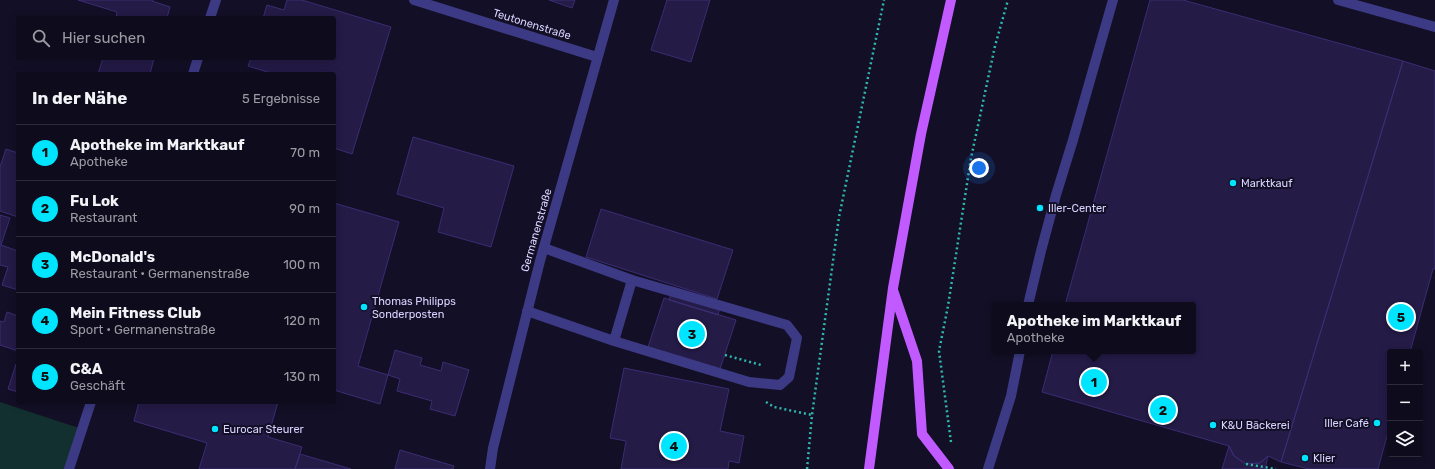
<!DOCTYPE html>
<html lang="de">
<meta charset="utf-8">
<style>
:root{--surface:#0e0b1c;--page:#171425;--text:#f1f3f6;--muted:#9b9ba3;--line:#2e2b3b;--accent:#00e5ff}
body{margin:0;font-family:Rubik,sans-serif;background:var(--page);color:var(--text)}
.controls{position:absolute;right:12px;bottom:12px;display:grid;overflow:hidden;border-radius:4px;box-shadow:0 2px 10px #0003}
.controls button{width:36px;height:36px;display:grid;place-items:center;padding:0;border:0;border-bottom:1px solid var(--line);background:var(--surface);color:var(--text);font:20px sans-serif}
.you{position:absolute;left:979px;top:168px;width:14px;height:14px;margin:-10px;border:3px solid #fff;border-radius:50%;background:#1a73e8;box-shadow:0 0 0 6px #1a73e833}
.badge{display:grid;place-items:center;width:26px;height:26px;border-radius:50%;background:var(--accent);color:#111;font-size:13px;font-weight:700}
.pin{position:absolute;translate:-50% -50%;border:2px solid #fff;box-shadow:0 1px 4px #0006}
.popup{position:absolute;left:992px;top:302px;width:204px;height:52px;box-sizing:border-box;display:grid;place-content:center;border-radius:4px;background:var(--surface);filter:drop-shadow(0 1px 3px #0005);font-size:13px;white-space:nowrap;color:var(--muted)}
.popup b{font-size:15px;color:var(--text)}
.popup::after{content:'';position:absolute;left:50%;top:100%;margin-left:-8px;border:8px solid transparent;border-top-color:var(--surface)}
.list{margin:0;padding:0;list-style:none}
h2{display:flex;justify-content:space-between;align-items:center;height:52px;margin:0;padding:0 16px;font-size:17px}
h2 small{font-size:13px;font-weight:400;color:var(--muted)}
.list li{display:grid;grid-template-columns:26px 1fr auto;gap:12px;align-items:center;box-sizing:border-box;height:56px;padding:0 16px;border-top:1px solid var(--line)}
.list b{display:block;font-size:15px;white-space:nowrap}
.list p{margin:0;font-size:13px;white-space:nowrap;color:var(--muted)}
.list em{font-size:13px;font-style:normal;color:var(--muted)}
.icon{flex:none;width:22px;height:22px;fill:none;stroke:currentColor;stroke-width:2;stroke-linecap:round;stroke-linejoin:round}
.map{position:relative;flex:none;width:1435px;height:469px;overflow:hidden}
.search{position:absolute;background:var(--surface);box-shadow:0 2px 10px #0003;left:16px;top:16px;width:320px;height:44px;display:flex;align-items:center;gap:10px;box-sizing:border-box;padding:0 14px;border-radius:4px;color:var(--muted);font-size:15px}
.panel{position:absolute;background:var(--surface);box-shadow:0 2px 10px #0003;left:16px;top:72px;width:320px;height:332px;border-radius:4px}
.map>svg:first-child{display:block}
</style>
<div class="map">
<svg width="1435" height="469" viewBox="0 0 1435 469">
<rect width="100%" height="100%" fill="#130f26"/>
<path fill="#12302f" d="M0 402 82 429 69 469H0Z"/>
<path fill="#241b47" stroke="#3b2d73" d="M78 0H153L152 1 170 7 167 18H116L117 12Z
M287 0H302L391 27 352 154 334 148V74H274L248 66 251 58H334V18H263L267 5 284 10Z
M549 0H575L572 8Z
M667 0H710L691 62 651 50Z
M1150 0H1183L1403 61 1281 462 1268 456 1260 463 1246 464 1234 456 1229 446 1042 392 1053 351H1193V305H1065Z
M103 58H154L150 74H98Z
M1403 61 1435 71V269H1433L1410 352H1390V425L1378 469H1309L1281 462Z
M413 137 514 166 491 247 438 232 444 208 397 194Z
M6 149 18 153V217L0 211V167Z
M334 203 399 222 358 366 388 375 380 404 334 390Z
M601 209 733 250 717 299 586 257Z
M0 215 10 218 1 245 18 251V290L2 285 8 267 0 265Z
M673 287 721 302 718 315 669 300Z
M664 298 736 320 720 369 648 347Z
M7 312 18 316V351L0 345V321L4 322Z
M395 350 422 358 420 365 441 371 443 362 469 370 455 416 430 409 432 401 397 391 400 379 388 375Z
M16 364 18 365V392L8 389Z
M624 368 729 389 720 431 744 436 739 463 729 461 728 469H621L626 441 610 438Z
M139 402H278L268 437 302 447 295 469H199L207 443 134 421Z
M1229 446 1234 456 1246 464 1260 463 1268 456 1265 469H1222Z
M400 450 454 466 453 469H395Z
M300 454 351 469H295Z"/>
<g fill="none" stroke-linecap="round" stroke-linejoin="round">
<path stroke="#2fb8b0" stroke-width="2.5" stroke-dasharray="2 3" stroke-linecap="butt" d="M725 355 761 365
M766 402 774 407 812 415
M951 442 939 351 948 306 971 158 995 46 1008 0
M1246 464 1276 469
M807 469 812 415 839 217 884 0"/>
<path stroke="#3d3a85" stroke-width="10" d="M414 0 597 57
M1338 0 1435 27
M210 18 216 0
M193 74 198 58
M1028 305 1041 251 1056 195 1073 140 1113 0
M527 311 614 341 632 280 544 248
M614 341 749 382 780 385 789 377 797 338 787 325 632 280
M69 469 91 402
M490 469 493 448 540 261 614 0
M988 469 1011 396 1020 351"/>
<path stroke="#c25bff" stroke-width="10" d="M893 290 917 361 922 434 949 469
M869 469 893 288 921 134 951 0"/>
</g>
<g fill="#00e5ff" stroke="#130f26" stroke-width="1.5">
<circle cx="1233" cy="183" r="4"/>
<circle cx="1040" cy="208" r="4"/>
<circle cx="364" cy="307" r="4"/>
<circle cx="1377" cy="423" r="4"/>
<circle cx="1213" cy="425" r="4"/>
<circle cx="215" cy="429" r="4"/>
<circle cx="1305" cy="458" r="4"/>
</g>
<g text-anchor="middle" stroke-width="4" stroke-linejoin="round" paint-order="stroke">
<g font-size="11" fill="#d9d4ff" stroke="#130f26">
<text transform="translate(532 24) rotate(17)" y="4">Teutonenstraße</text>
<text transform="translate(536 230) rotate(-74)" y="4">Germanenstraße</text>
</g>
<g font-size="11" fill="#d9d4ff" stroke="#130f26" text-anchor="start">
<text x="1241" y="187">Marktkauf</text>
<text x="1048" y="212">Iller-Center</text>
<text x="372" y="305">Thomas Philipps<tspan x="372" dy="13">Sonderposten</tspan></text>
<text x="1369" y="427" text-anchor="end">Iller Café</text>
<text x="1221" y="429">K&amp;U Bäckerei</text>
<text x="223" y="433">Eurocar Steurer</text>
<text x="1313" y="462">Klier</text>
</g>
</g>
</svg>
<div class="controls">
<button>+</button>
<button>−</button>
<button><svg class="icon" aria-label="layers" viewBox="0 0 24 24"><path d="M12 4l9 5-9 5-9-5zM3 14l9 5 9-5"/></svg></button>
</div>
<div class="you"></div>
<div class="pin badge" style="left:1094px;top:382px">1</div>
<div class="popup"><b>Apotheke im Marktkauf</b>Apotheke</div>
<div class="pin badge" style="left:1163px;top:410px">2</div>
<div class="pin badge" style="left:692px;top:334px">3</div>
<div class="pin badge" style="left:674px;top:446px">4</div>
<div class="pin badge" style="left:1401px;top:317px">5</div>
<div class="search"><svg class="icon" aria-label="search" viewBox="0 0 24 24"><circle cx="10" cy="10" r="6"/><path d="M15 15l6 6"/></svg>Hier suchen</div>
<section class="panel">
<h2>In der Nähe<small>5 Ergebnisse</small></h2>
<ul class="list">
<li><span class="badge">1</span><div><b>Apotheke im Marktkauf</b><p>Apotheke</p></div><em>70 m</em></li>
<li><span class="badge">2</span><div><b>Fu Lok</b><p>Restaurant</p></div><em>90 m</em></li>
<li><span class="badge">3</span><div><b>McDonald's</b><p>Restaurant · Germanenstraße</p></div><em>100 m</em></li>
<li><span class="badge">4</span><div><b>Mein Fitness Club</b><p>Sport · Germanenstraße</p></div><em>120 m</em></li>
<li><span class="badge">5</span><div><b>C&amp;A</b><p>Geschäft</p></div><em>130 m</em></li>
</ul>
</section>
</div>
